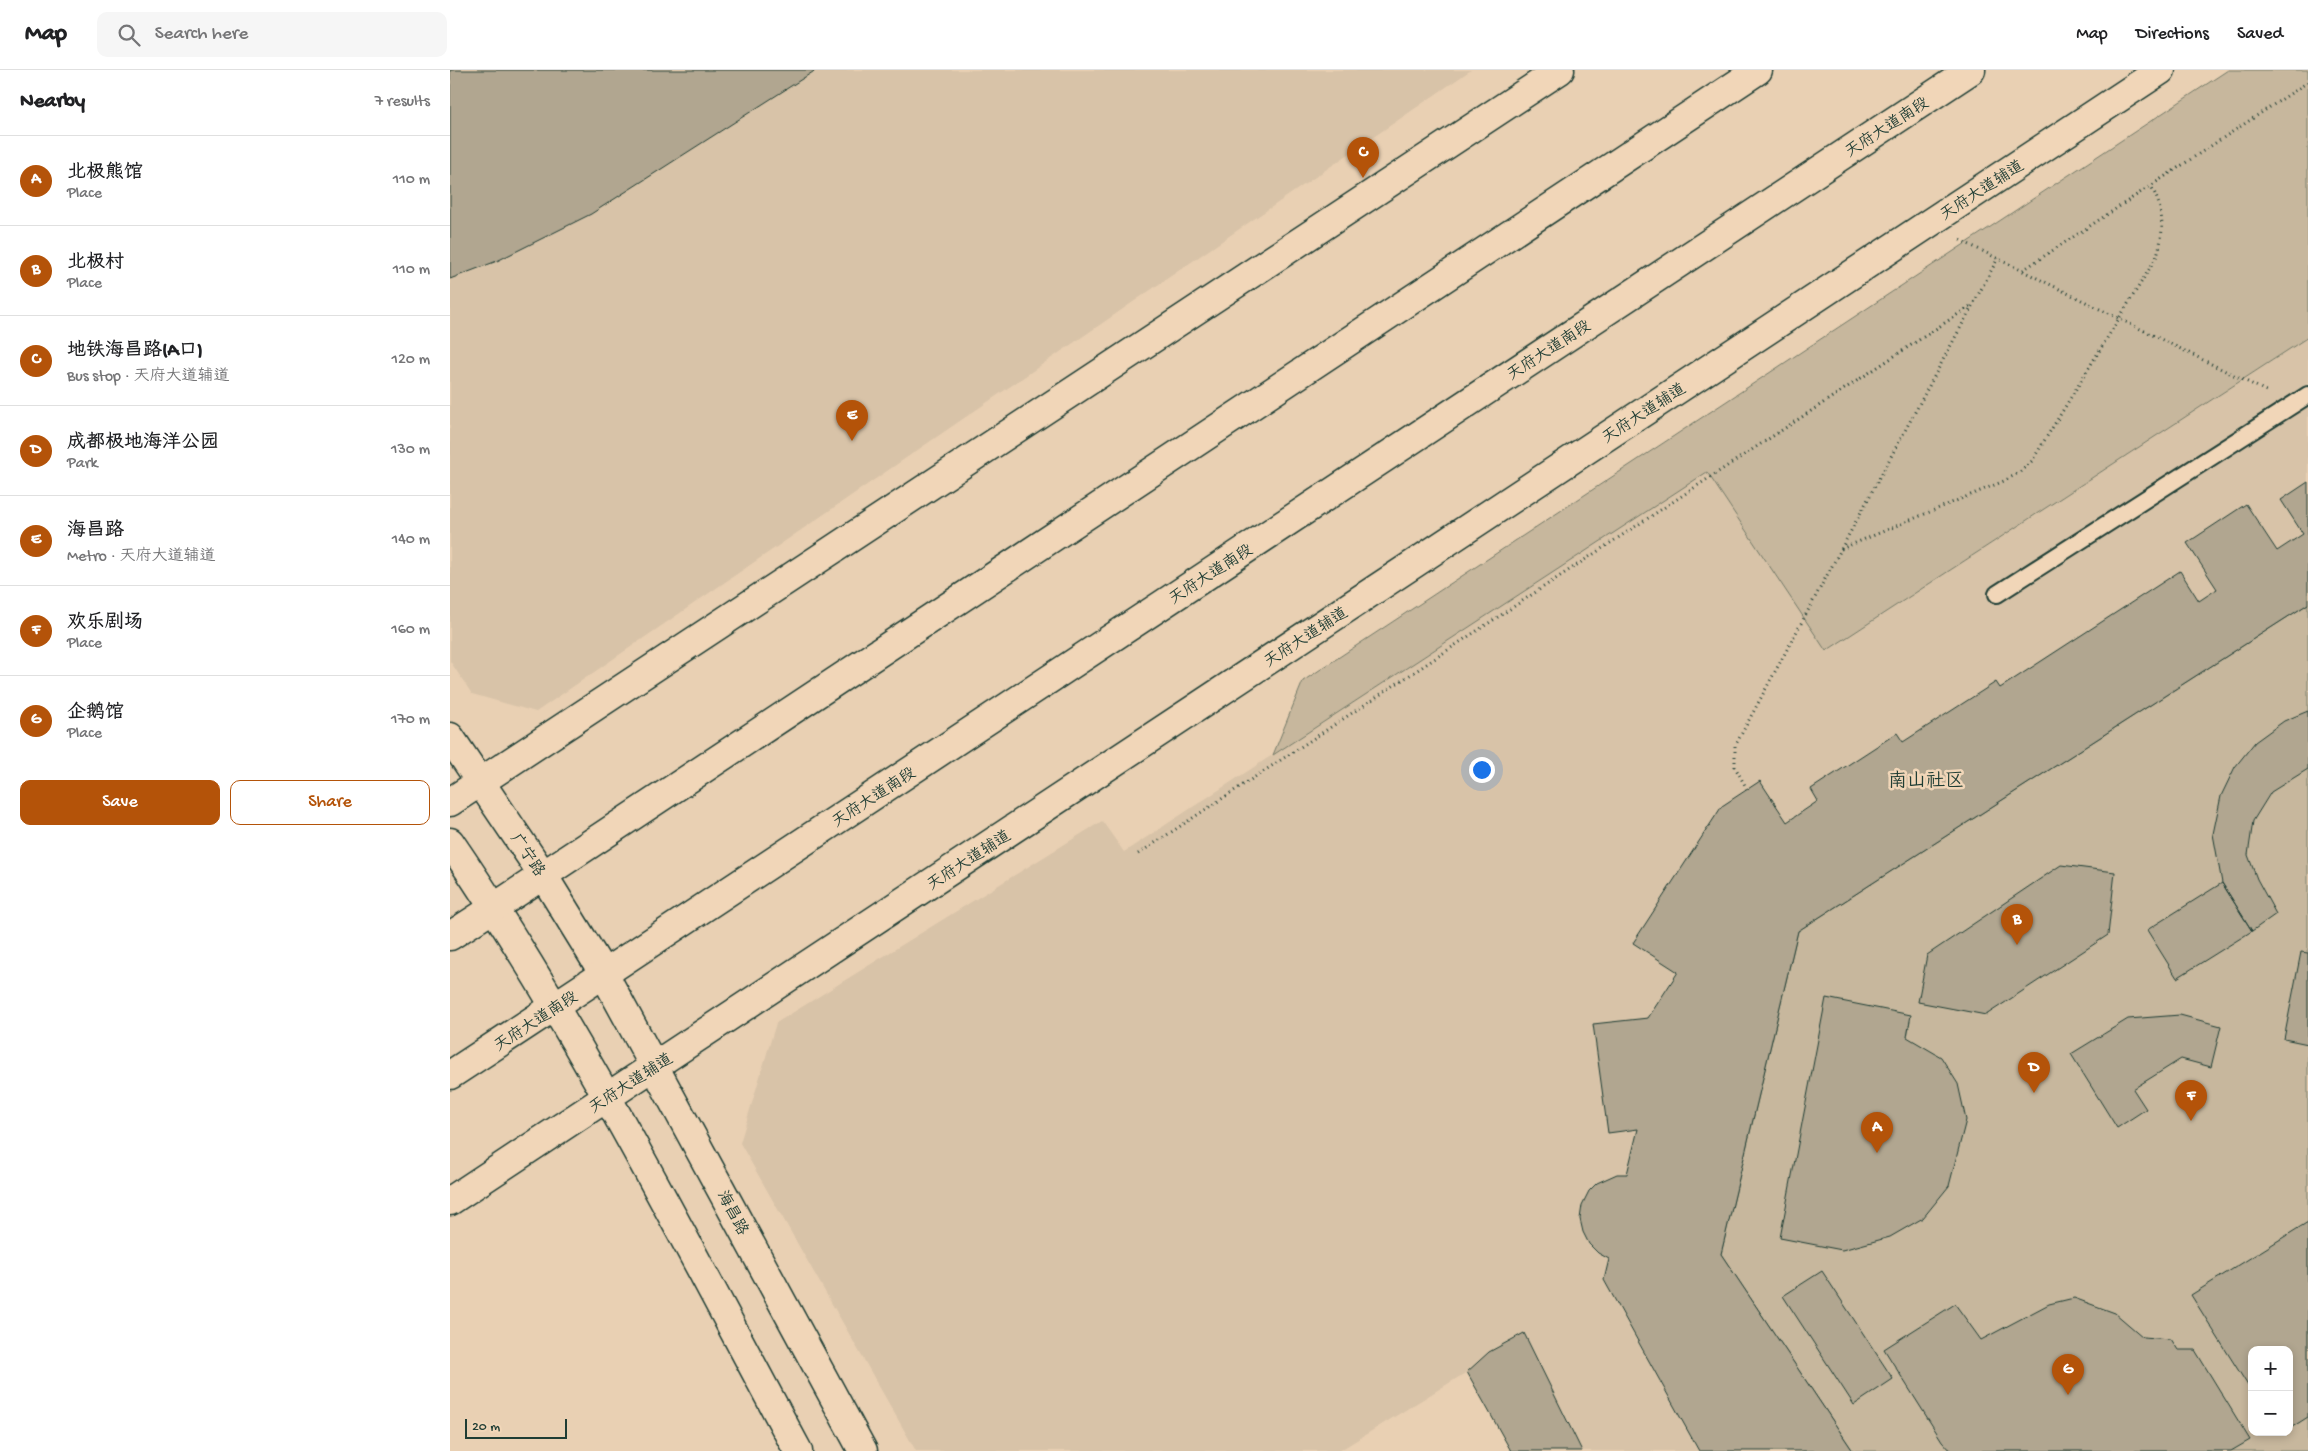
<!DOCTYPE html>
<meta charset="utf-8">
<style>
:root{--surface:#fff;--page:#f6f6f6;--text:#202124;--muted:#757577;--line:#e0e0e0;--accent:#b45309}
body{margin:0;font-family:"Gochi Hand","LXGW WenKai TC",sans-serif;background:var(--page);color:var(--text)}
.controls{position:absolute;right:15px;bottom:15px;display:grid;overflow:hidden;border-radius:10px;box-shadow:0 2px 8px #0003}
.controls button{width:45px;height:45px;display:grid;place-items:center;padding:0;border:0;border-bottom:1px solid var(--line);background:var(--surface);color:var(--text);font:25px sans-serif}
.scale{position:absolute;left:15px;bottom:12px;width:102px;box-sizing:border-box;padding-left:5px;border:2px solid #1f3d34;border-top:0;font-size:14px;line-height:18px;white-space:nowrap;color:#1f3d34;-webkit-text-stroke:4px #f1d6b8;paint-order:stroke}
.you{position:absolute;left:1031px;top:699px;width:18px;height:18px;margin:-12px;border:4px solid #fff;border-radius:50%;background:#1a73e8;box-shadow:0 0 0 8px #1a73e833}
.badge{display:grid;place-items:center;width:32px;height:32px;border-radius:50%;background:var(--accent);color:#fff;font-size:16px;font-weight:700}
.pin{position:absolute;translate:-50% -41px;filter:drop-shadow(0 1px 2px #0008)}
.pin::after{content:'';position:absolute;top:26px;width:18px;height:15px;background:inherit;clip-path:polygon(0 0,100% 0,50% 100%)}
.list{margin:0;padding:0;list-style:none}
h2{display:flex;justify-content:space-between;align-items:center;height:65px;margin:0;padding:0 20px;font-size:21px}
h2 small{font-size:16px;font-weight:400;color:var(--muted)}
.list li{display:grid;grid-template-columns:32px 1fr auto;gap:15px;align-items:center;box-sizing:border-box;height:90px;padding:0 20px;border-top:1px solid var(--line)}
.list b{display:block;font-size:19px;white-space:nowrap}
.list p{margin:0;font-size:16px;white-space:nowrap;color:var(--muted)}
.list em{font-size:16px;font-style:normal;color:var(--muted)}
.actions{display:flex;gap:10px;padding:15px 20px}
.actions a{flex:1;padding:11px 0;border:1px solid var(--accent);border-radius:10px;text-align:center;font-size:18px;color:var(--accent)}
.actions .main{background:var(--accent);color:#fff}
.icon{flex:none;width:28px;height:28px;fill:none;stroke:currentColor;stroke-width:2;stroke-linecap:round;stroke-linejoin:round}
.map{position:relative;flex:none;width:1858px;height:1381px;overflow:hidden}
header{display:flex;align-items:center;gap:30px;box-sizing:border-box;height:70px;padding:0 25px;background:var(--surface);border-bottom:1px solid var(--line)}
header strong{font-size:24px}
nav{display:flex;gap:28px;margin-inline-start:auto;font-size:18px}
.search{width:350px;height:45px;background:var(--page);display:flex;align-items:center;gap:12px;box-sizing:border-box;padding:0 18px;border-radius:10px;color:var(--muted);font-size:19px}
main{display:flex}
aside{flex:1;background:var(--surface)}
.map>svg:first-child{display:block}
</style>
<header>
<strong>Map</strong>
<div class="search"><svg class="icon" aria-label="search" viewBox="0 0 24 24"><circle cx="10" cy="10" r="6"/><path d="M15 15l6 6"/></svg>Search here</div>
<nav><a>Map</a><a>Directions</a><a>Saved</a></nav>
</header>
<main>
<aside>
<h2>Nearby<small>7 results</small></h2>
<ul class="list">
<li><span class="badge">A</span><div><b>北极熊馆</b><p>Place</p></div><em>110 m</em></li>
<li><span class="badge">B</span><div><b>北极村</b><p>Place</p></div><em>110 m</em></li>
<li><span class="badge">C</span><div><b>地铁海昌路(A口)</b><p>Bus stop · 天府大道辅道</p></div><em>120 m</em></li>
<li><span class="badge">D</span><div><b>成都极地海洋公园</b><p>Park</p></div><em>130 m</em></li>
<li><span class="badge">E</span><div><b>海昌路</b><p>Metro · 天府大道辅道</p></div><em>140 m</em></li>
<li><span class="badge">F</span><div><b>欢乐剧场</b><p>Place</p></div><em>160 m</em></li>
<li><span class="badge">G</span><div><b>企鹅馆</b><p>Place</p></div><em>170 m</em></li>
</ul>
<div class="actions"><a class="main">Save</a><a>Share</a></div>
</aside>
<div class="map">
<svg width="1858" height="1381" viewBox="0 0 1858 1381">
<rect width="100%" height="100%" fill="#e9d0b3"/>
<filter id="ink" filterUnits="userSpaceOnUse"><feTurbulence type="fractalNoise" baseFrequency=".02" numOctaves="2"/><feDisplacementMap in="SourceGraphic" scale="10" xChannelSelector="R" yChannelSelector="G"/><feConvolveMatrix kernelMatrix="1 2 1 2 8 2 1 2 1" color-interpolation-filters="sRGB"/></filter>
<g filter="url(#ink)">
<path fill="#d8c3a8" d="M0 0H1021L86 642 22 624 0 591Z
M1858 267V534L1271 1184 1403 1381H1061L1017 1302 889 1381H466L290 1073 326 953 652 751 674 782 1257 401 1376 581Z"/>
<path fill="#c7b79d" stroke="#737a68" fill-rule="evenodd" d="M1778 0H1858V267L1376 581 1257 402 823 685 853 611Z
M1858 534V1381H1403L1271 1184 1348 861ZM1802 1280H1839V1362H1802Z"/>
<path fill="#b1a690" stroke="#1f3d34" d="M0 0H366L141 144 47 191 0 209Z
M1858 412V534L1348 861 1271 1184 1403 1381H1249L1154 1210 1159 1189 1148 1183 1139 1174 1133 1162 1130 1149 1132 1135 1139 1121 1147 1113 1167 1104H1177L1188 1059 1158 1063 1143 954 1198 948 1228 902 1183 873 1272 736 1310 711 1337 752 1368 731 1361 719 1447 663 1453 672 1546 612 1550 618 1730 501 1749 531 1767 519 1737 473 1796 434 1827 481 1853 464 1831 430Z
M1858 641V699L1821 722 1803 751 1798 785 1807 809 1826 844 1802 861 1772 813 1763 764 1771 726 1785 697 1805 672 1834 651Z
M1611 795 1665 802 1658 865 1536 945 1468 932 1477 885Z
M1772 813 1802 861 1727 908 1697 860Z
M1851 882 1858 883V974L1834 969Z
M1376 928 1461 945 1457 967 1491 987 1508 1014 1516 1050 1499 1116 1473 1148 1440 1167 1392 1180 1330 1168Z
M1730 945 1771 956 1761 997 1731 989 1683 1019 1696 1039 1667 1058 1621 984 1678 949Z
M1858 1152V1347L1839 1359V1280H1802V1322L1741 1225Z
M1372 1201 1443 1309 1404 1335 1333 1226Z
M1624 1228 1665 1243 1693 1267 1721 1269 1728 1280H1745L1800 1370 1781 1381H1501L1492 1371 1434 1279 1505 1234 1531 1270 1599 1234Z
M1074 1263 1132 1381H1061L1017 1302 1039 1282Z"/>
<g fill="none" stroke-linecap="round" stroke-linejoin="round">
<g stroke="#1f3d34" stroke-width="20">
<path id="service" d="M1547 524 1858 325"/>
</g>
<g stroke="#1f3d34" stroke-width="31">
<path id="tertiary" d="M0 667 93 805 154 904 413 1381
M0 732 1110 0
M0 772C132 965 237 1175 348 1381
M0 1131 1711 0"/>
</g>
<g stroke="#1f3d34" stroke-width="31">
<path id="primary" d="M45 837 1308 0
M105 936 1521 0"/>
</g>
<g stroke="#1f3d34" stroke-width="31">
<path id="trunk" d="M0 866 45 837
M0 1005 105 936"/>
</g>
<path stroke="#1f3d34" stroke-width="3" stroke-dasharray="1 4" stroke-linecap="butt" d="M1510 170 1816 321
M1573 200 1858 12
M1391 479 1554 411 1570 402 1582 391 1706 188C1715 163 1714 139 1701 116
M1297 719 1285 697V676L1548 188
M688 784 1522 235"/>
<use href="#service" stroke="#f1d6b8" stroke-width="16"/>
<use href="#tertiary" stroke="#f1d6b8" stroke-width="28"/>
<use href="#primary" stroke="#f1d6b8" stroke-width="28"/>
<use href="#trunk" stroke="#f1d6b8" stroke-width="28"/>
</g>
</g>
<g text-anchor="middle" stroke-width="5" stroke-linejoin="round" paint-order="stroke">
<g font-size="16" fill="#1f3d34" stroke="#f1d6b8">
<text transform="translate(1436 56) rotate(-33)" y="6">天府大道南段</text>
<text transform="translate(1531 119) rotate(-33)" y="6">天府大道辅道</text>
<text transform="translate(1098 279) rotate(-33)" y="6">天府大道南段</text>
<text transform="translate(1193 342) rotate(-33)" y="6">天府大道辅道</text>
<text transform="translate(760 503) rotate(-33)" y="6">天府大道南段</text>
<text transform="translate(855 566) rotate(-33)" y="6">天府大道辅道</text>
<text transform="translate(423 726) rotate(-33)" y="6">天府大道南段</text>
<text transform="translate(79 784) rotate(56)" y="6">广宁路</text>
<text transform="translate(518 789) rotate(-33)" y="6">天府大道辅道</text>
<text transform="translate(85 950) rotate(-33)" y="6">天府大道南段</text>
<text transform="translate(180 1012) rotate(-33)" y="6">天府大道辅道</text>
<text transform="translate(284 1142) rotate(62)" y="6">海昌路</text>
</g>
<g font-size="19" fill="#1f3d34" stroke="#f1d6b8">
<text x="1476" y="716">南山社区</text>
</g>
</g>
</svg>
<div class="controls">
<button>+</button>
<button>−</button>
</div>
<div class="scale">20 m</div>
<div class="you"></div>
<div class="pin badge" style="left:1427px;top:1083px">A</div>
<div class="pin badge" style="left:1567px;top:875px">B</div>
<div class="pin badge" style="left:913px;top:108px">C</div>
<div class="pin badge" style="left:1584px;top:1023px">D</div>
<div class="pin badge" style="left:402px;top:371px">E</div>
<div class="pin badge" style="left:1741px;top:1051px">F</div>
<div class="pin badge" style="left:1618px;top:1325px">G</div>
</div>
</main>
